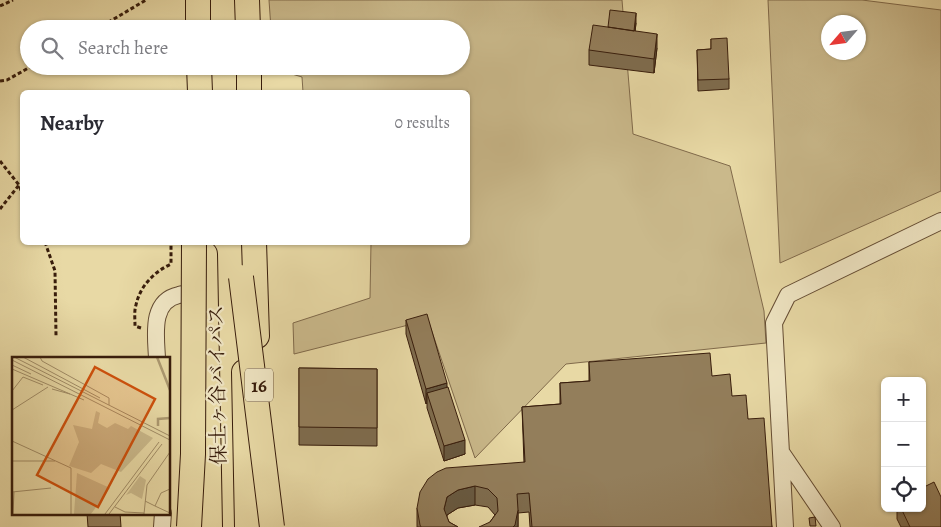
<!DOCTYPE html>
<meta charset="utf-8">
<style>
:root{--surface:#fff;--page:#f2f2f3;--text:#2b2b33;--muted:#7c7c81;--line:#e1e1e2}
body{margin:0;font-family:Alegreya,"Noto Serif JP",serif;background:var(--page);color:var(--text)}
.controls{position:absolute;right:15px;bottom:15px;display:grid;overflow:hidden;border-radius:8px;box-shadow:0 1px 4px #0004}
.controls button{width:45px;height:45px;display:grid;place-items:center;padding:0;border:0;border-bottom:1px solid var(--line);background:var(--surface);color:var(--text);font:25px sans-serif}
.compass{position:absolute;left:821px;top:15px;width:45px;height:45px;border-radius:50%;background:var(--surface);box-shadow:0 1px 4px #0004;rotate:242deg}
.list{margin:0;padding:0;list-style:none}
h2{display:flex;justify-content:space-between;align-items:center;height:65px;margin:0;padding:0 20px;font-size:21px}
h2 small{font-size:16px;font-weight:400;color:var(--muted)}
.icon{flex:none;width:28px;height:28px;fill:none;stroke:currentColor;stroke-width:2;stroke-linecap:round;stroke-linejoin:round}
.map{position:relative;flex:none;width:941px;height:527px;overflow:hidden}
.search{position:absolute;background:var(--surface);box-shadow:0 1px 4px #0004;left:20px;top:20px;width:450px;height:55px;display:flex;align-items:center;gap:12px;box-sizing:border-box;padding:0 18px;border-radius:28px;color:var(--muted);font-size:19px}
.panel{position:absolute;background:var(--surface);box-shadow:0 1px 4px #0004;left:20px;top:90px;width:450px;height:155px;border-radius:8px}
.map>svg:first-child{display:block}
</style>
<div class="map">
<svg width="941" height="527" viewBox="0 0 941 527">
<rect width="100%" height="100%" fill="#e8d9a5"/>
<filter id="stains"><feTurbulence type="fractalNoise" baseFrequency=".004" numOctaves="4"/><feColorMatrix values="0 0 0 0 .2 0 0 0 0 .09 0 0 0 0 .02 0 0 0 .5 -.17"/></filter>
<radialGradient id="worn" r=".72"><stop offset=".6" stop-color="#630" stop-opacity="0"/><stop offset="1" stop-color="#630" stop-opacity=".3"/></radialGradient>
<path fill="#cab98b" stroke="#806a4b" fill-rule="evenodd" d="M269 0H622L633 134 730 166 764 311 766 343 566 364 475 458 428 320 294 354 293 323 370 298 371 243 468 242V92H303L302 77 275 69 274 66H461V29H271Z
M768 0H862L941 10V191L780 263ZM828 22H858V52H828Z"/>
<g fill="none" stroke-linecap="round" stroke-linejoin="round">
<g stroke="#634b32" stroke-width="18">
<path id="minor" d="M157 358C156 336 150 301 179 295 186 293 195 294 202 293
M781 452 832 527
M162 527 163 513
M785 527 774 323 788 295 941 221"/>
</g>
<g stroke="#371c0b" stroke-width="26">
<path id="highway" d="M198 0V29
M247 0 248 29
M199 66 200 92
M249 66V92
M254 242 257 336
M205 254 210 527
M244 372 247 527"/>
</g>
<path stroke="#371c0b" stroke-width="3" stroke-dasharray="4 2.5" stroke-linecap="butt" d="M0 6 13 0
M97 29 146 0
M0 81 7 80 32 66
M0 161 19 185 22 193
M0 209 19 185
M45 242 55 271 56 336
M141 328 135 326C135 319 134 311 136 305 140 286 154 272 171 264V242"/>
<use href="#minor" stroke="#f0e6c4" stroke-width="16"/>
<use href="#highway" stroke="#e8d9a5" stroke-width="24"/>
<g stroke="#371c0b" stroke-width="26" stroke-linecap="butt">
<path id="highway-bridge" d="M241 277 272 527
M189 527 193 454 194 242"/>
</g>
<use href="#highway-bridge" stroke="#e8d9a5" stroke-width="24"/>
</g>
<path fill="#7e6c4e" stroke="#371c0b" d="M636 23 635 31 657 48 654 73 589 65V50L608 27Z
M711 39 729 79V89L698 91 697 50 711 49Z
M406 320 447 387 465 454 444 461 427 408V403L426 404 406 334Z
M589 362 712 376 732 396 748 419 772 527H530L529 512 518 513V527L490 522 495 515 488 507 475 505 458 508 447 515V517L449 522 458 527H417V508L524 463 522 407 560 404V383L589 381Z
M299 368 377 369V446L299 445Z
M897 508H922L941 527H901L897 519Z"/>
<path fill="#675840" stroke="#371c0b" d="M636 13V23L634 42V32Z
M657 34V48L654 73V59Z
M447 383V397L427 393V403L426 404V389Z
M465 440V454L444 461V446Z
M475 486V505L458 508 447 515 444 527V509L447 497 458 490Z
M518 510V527H513Z"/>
<path fill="#937e5b" stroke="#371c0b" d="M610 10 636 13 634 31 608 27Z
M593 25 657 34 654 59 589 50Z
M727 38 729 79 698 80 697 50 711 49V39Z
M427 314 447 383 426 389 406 320Z
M710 353 712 376 730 374 732 396 746 395 748 419 764 418 772 527H532L529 493 517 494 518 510 515 525 513 527H479L490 522 498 511 497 498 488 489 475 486 458 490 447 497 444 509 449 522 458 527H421L420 525 417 508 420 492 428 479 437 472 446 468 525 462 522 407 561 404 560 383 590 381 589 362Z
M299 368 377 369V428L299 427Z
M448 387 465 440 444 446 427 393Z
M934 482 941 497V527H910L901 508H922V488Z
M87 513H120L121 527H88Z
M815 517 816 526H810L809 518Z"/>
<g text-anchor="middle" stroke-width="4.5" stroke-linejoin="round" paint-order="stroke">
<rect fill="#f0e6c4" stroke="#6e5942" stroke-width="1" x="245" y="368.5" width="28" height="33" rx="4"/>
<g font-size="19" font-weight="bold" fill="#371c0b">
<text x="259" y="392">16</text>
</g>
<g font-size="20" fill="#371c0b" stroke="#f0e6c4">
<text transform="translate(217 385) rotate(-91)" y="7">保土ヶ谷バイパス</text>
</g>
</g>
<g transform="translate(12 357)">
<rect width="158" height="158" fill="#e8d9a5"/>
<path d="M84 54 88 56 86 66 95 71 103 66 116 72 119 69 141 81 109 115 89 107 79 116 57 109 67 85 61 68 80 72ZM65 116 98 131 79 157H62ZM128 119 134 123 130 142 119 136 114 138Z" fill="#cab98b"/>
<path fill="none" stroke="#ac9971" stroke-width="2.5" d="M145 0 158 33M146 69V62L158 61"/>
<path fill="none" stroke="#a18d67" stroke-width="1" d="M2 0 158 79M11 0 88 41M28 0 30 4 97 41V48M0 3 158 83M0 8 19 17M0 12 72 43M40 32 58 37M0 34 11 20 31 28M0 53 36 30M0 84 59 111V157M0 104H43M0 135 39 131M133 144 143 149 149 136 158 132M143 149 158 156M103 150 113 155 132 156M1 157 2 135M93 157 147 85M97 157 150 87M132 157 135 128 158 95"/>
<path fill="#cd500c" fill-opacity="0.15" stroke="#cd500c" stroke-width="2.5" d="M83 10 143 42 86 150 25 118Z"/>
<rect width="158" height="158" fill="none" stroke="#371c0b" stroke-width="2.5"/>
</g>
<rect width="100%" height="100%" filter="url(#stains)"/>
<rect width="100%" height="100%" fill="url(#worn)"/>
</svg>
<div class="controls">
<button>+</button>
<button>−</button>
<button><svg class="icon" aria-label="locate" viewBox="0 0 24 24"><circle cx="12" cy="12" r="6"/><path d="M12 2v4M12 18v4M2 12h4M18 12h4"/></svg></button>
</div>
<svg class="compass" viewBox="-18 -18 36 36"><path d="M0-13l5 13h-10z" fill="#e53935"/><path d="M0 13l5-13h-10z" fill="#7c7c81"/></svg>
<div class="search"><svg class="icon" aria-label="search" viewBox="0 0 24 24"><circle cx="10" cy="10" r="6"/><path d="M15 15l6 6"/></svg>Search here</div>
<section class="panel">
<h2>Nearby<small>0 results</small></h2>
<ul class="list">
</ul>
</section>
</div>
